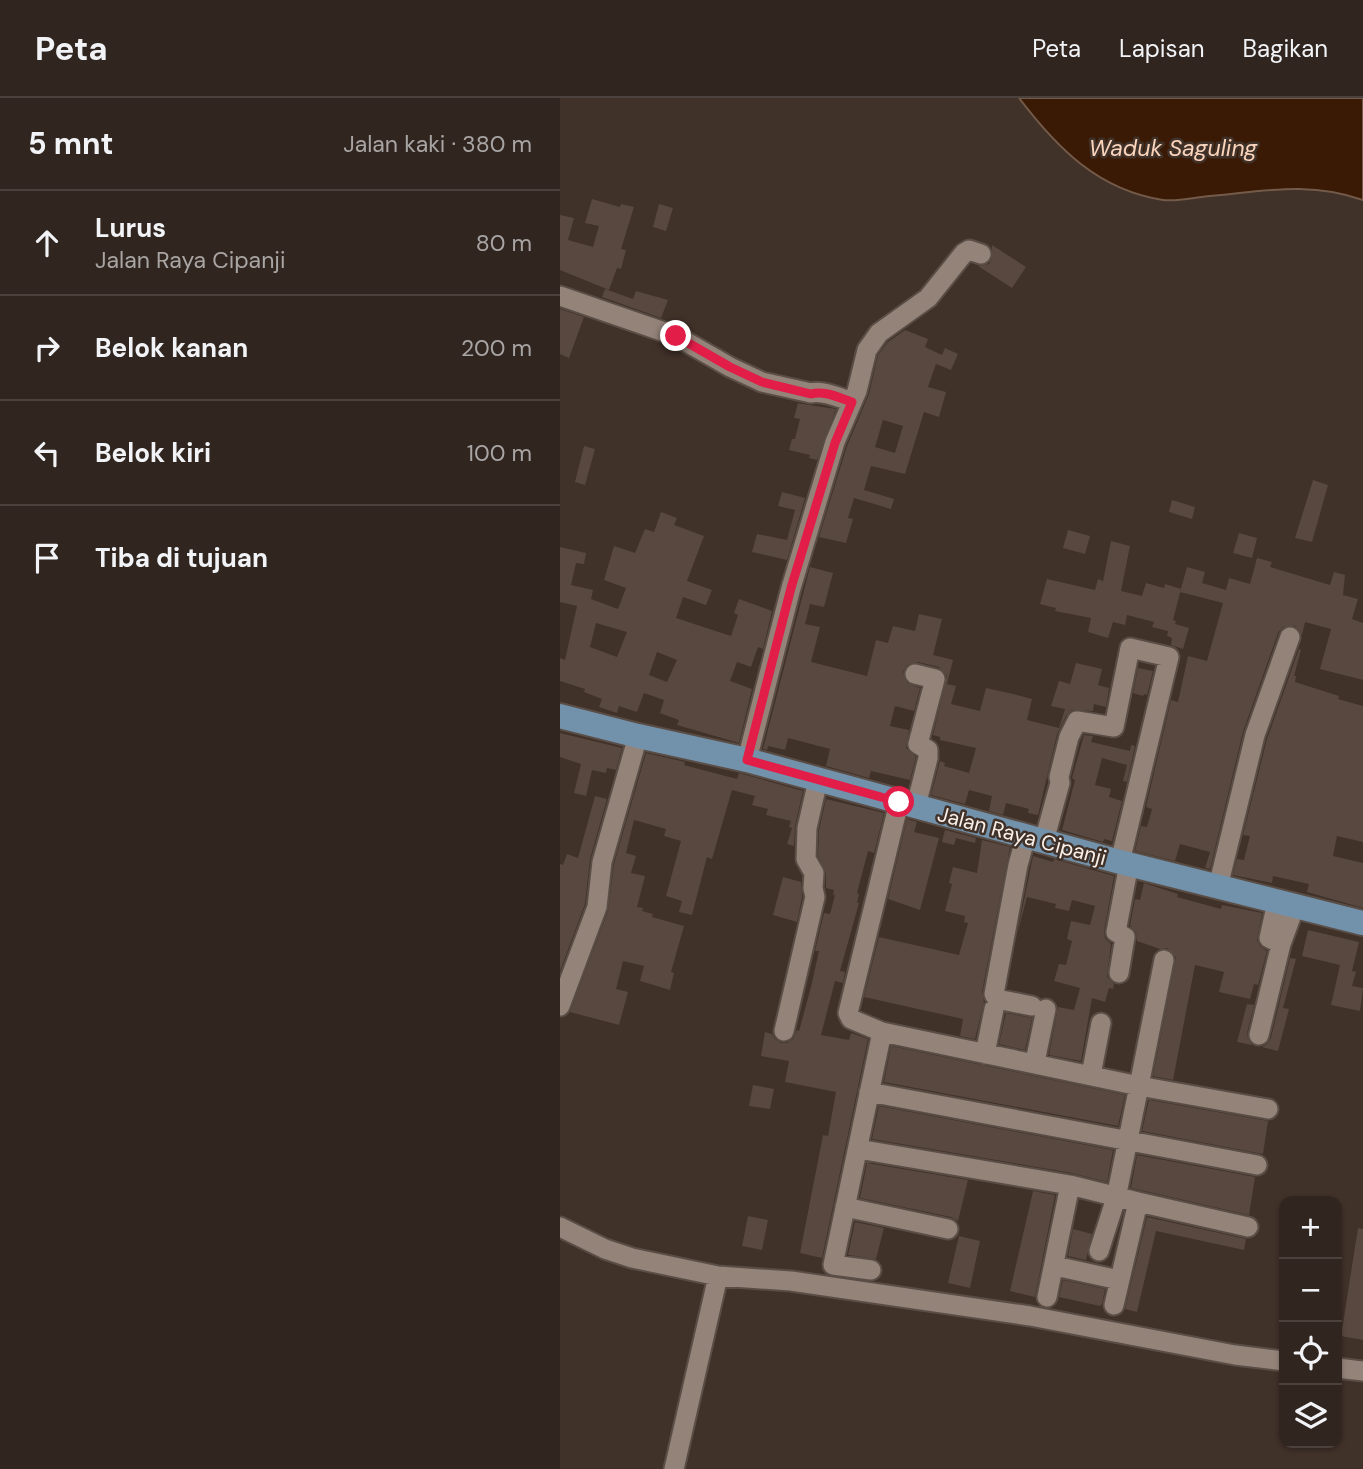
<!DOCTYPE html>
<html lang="id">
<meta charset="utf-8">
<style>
:root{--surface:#30251f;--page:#382d28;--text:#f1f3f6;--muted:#a8a5a4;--line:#4b423d}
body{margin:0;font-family:"DM Sans",sans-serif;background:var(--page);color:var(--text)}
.controls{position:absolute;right:21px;bottom:21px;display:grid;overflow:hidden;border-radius:14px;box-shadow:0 2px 5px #0004}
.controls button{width:63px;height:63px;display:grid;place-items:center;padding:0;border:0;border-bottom:2px solid var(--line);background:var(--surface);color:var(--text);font:35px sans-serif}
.stop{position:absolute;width:21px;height:21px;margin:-16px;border:5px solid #e11d48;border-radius:50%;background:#fff}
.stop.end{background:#e11d48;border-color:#fff;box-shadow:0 2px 7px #0008}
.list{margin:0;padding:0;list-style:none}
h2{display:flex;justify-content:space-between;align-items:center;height:91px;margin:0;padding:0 28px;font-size:30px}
h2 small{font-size:23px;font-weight:400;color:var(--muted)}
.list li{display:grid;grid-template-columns:46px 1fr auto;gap:21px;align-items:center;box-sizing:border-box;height:105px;padding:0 28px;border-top:2px solid var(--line)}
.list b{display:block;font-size:26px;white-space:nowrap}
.list p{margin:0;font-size:23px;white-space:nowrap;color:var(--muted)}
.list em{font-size:23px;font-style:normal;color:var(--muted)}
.icon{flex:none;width:38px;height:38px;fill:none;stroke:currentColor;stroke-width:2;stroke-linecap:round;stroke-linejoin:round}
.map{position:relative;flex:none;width:803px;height:1371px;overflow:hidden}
header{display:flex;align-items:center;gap:42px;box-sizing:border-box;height:98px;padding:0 35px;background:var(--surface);border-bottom:2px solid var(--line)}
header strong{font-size:33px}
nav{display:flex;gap:38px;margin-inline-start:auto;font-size:24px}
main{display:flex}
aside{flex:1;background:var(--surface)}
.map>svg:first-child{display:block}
</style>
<header>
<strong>Peta</strong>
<nav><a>Peta</a><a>Lapisan</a><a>Bagikan</a></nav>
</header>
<main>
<aside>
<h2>5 mnt<small>Jalan kaki · 380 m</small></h2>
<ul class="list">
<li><svg class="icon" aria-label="ahead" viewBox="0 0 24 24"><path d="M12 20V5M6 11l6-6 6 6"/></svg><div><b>Lurus</b><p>Jalan Raya Cipanji</p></div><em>80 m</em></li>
<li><svg class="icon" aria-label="right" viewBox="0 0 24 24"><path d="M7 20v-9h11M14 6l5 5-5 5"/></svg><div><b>Belok kanan</b></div><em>200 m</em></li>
<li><svg class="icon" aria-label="left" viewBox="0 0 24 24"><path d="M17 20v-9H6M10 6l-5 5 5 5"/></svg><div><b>Belok kiri</b></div><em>100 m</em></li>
<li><svg class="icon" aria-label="arrive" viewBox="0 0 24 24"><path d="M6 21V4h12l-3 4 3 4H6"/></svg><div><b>Tiba di tujuan</b></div></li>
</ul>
</aside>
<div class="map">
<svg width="803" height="1371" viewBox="0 0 803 1371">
<rect width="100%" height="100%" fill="#403129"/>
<path fill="#3a1a04" stroke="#735a49" stroke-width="2" d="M459 0H803V102C750 83 705 93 650 98 636 99 617 104 603 102 538 92 497 50 459 0Z"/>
<path fill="#58483f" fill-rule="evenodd" d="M32 101 60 109 61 106 74 109 61 151 66 152 61 171 57 170 49 192 0 172V117L14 120 8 142 33 149 39 128 25 125Z
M99 106 113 110 106 133 93 129Z
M432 147 466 169 452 190 418 168 429 166 432 160Z
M45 191 73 201 76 193 108 202 101 220 42 199Z
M0 211 24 219 9 260 0 256Z
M345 232 368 241 365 249 382 257 385 250 398 256 391 272 376 266 368 289 386 294 379 319 364 314 345 376 311 368 304 392 334 401 331 411 294 400 288 420 293 421 286 445 259 439 287 348 309 296 318 257 328 244ZM323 322 343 328 335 355 315 349Z
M236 305 276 311 257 362 249 360 250 357 229 352 232 341H235L240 321 234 320 238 305Z
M24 348 35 351 25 387 15 384Z
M753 382 768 387 752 444 735 440Z
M222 394 245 400 227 462 192 454 197 436 227 442 235 412 218 408Z
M612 402 635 409 632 421 609 414Z
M101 414 117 420 114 427 144 438 127 483 152 492 146 507 123 499 116 520 171 538 178 517 174 515 179 501 212 513 203 551 198 549 191 569 177 564 170 583 192 591 179 645 117 627 119 622 100 615 104 602 84 595 77 614 59 608 57 615 39 609 42 601 24 594 25 591 0 583V560L5 562 17 508 0 504V449L26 455 24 466 16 465 11 487 33 492 31 501 58 511 66 490 44 482 54 448 75 455 85 431 94 434ZM36 525 67 534 57 559 30 549ZM97 554 117 562 107 584 89 577Z
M508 432 530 438 525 456 503 450Z
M679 435 697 440 692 460 673 455Z
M551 443 570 448 561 493 582 498 586 485 604 490 605 486 621 491 613 522 616 523 615 526 629 530 623 551 611 547 612 540 607 538 608 533 592 529 594 524 567 517 565 527 553 524 548 540 528 534 531 520 495 513 496 510 480 506 487 481 535 492 538 481 543 483Z
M697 460 712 464 710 469 770 487 774 474 785 477 783 497 798 501 792 521 803 525V582L760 571 771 531 745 524 742 537 735 528 723 529 718 535 683 634 650 771 645 770 650 754 620 746 615 763 575 753 581 728 587 729 592 711 586 709 611 602 618 604 628 558 647 563 663 505 620 494 627 469 645 474 642 485 666 492 669 480 690 486Z
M250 469 273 475 264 509 250 506 245 526 260 529 251 564 307 578 316 542 328 545 333 528 355 533 359 516 382 521 373 557 393 562 387 586 396 588 391 606 420 613 426 590 449 595 472 601 467 622 499 630 505 611 491 608 499 583 510 586 516 565 542 571 538 587 549 590 546 609 534 606 533 613 512 612 506 618 497 636 478 717 468 715 469 711 446 705 443 717 429 713 432 698 409 692 405 706 371 697 380 663 385 665 384 668 409 675 416 650 380 642V639L373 637 387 578 379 569 358 564 347 567 343 574 347 585 360 590 354 613 335 608 330 628 349 632 346 650 356 659 350 682 311 673 309 680 266 668 270 651 228 640 225 652 208 648 207 652 203 651Z
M739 551 741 552 734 578H736L735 584 779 598 778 601 803 608V744L777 738 773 758 803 765V810L747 794 749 786 713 778 712 785 673 777 677 761 684 762 690 738 683 737 707 641Z
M578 570 593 573 587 597 584 596 583 598 573 595Z
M0 635 62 650 56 672 47 670 46 675 32 672 26 698 14 695 21 666 0 659Z
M524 637 533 638 531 644 570 653 571 647 575 648 567 684 563 683 567 667 542 660 535 687 551 691 549 699 562 703 552 743 544 741 543 744 502 732 515 682 512 680Z
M86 655 125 664 124 667 177 681 179 675 243 693 235 728 234 748 227 746 232 730 229 729 231 723 206 717 208 711 192 707 195 698 172 692 152 761 147 759 132 817 119 814 122 803 106 798 121 743 104 738 106 731 74 722 66 755 76 758 71 775 85 778 77 809 83 810 82 813 93 816 92 819 124 828 111 874 114 875 110 892 80 883 84 868 63 863 56 891 68 894 59 927 10 914 48 813 54 766Z
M35 698 47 701 30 761 25 806 0 873V766L3 767 7 756 18 760Z
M266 701 324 715 314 755 308 753 297 795 299 796 297 805H299L280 873 285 874 283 885 275 883 261 937 289 942 291 935 308 941 262 1160 240 1155 263 1037 268 1038 276 994 225 984 229 963 201 958 205 934 212 936 215 941 221 945H227L233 941 237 932 239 933 251 889 259 853H255L264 815 270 816 275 797H273L274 792 266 790V775L258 758 259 732Z
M347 721 357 724 354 734 379 740 360 812 328 801Z
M385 732 416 740 415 745 396 740 394 747 382 744Z
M422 742 450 749 422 894 424 904 415 941 400 938 403 921 304 899 319 839 399 857 408 825 404 824 405 818 385 813 392 786 389 785 393 769 417 775Z
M473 758 493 764 494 761 554 778 544 833 545 840 551 846 547 879 554 886 553 891 549 890 545 904 532 900 521 963 489 957 498 909 514 912 520 890 494 883 499 866 506 867 512 843 507 841 511 823 530 827 535 808 512 802 509 813 495 810 496 806 467 799 457 837Z
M223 779 241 784 242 799 237 824 213 817Z
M584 785 618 796 617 799 661 811 662 807 702 815 697 842 700 848 707 853 698 887 694 886 690 901 659 894 664 874 635 867 613 982 593 978 616 859 607 850 600 851 577 843 576 834 570 828 575 801 580 802Z
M748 832 799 844 792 873 796 874 792 888 803 890 800 913 771 907 780 867 742 858Z
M730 860 736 861 723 910 729 911 718 953 702 949 707 946 711 940Z
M687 906 694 907 687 935 688 941 692 947 677 944Z
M446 915 472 920 465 952 439 946Z
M331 948 565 997 558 1028 324 984Z
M193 987 214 991 210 1011 189 1008Z
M589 1002 708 1023 703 1056 582 1033Z
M319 1008 553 1052 547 1084 512 1075 312 1041Z
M577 1057 695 1079 689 1117 571 1090Z
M307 1065 408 1082 398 1123 391 1119 300 1100Z
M473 1093 495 1097 475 1199 450 1193Z
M188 1118 208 1122 202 1152 182 1148Z
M587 1119 686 1141 684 1152 596 1133 577 1214 565 1211Z
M295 1124 324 1130 316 1161 288 1157Z
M798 1130 803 1131V1242L781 1238Z
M513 1131 532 1136 526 1162 508 1158Z
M399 1138 420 1143 410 1190 388 1185Z
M503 1182 545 1191 542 1206 540 1208 499 1199Z"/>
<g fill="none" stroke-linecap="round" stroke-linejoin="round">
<g stroke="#594d45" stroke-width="23">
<path id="minor" d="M0 198 116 238 170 269 202 284 251 295C264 292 280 300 292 304
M355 576 375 581 358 646 368 652V660L356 708
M187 662 231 490 275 344 297 293 307 252 319 235 368 200 404 155 409 152 421 156
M466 738 458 767 434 896 437 901 472 908
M484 743 500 685 499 679 509 639 517 623 554 629 570 550 609 559 560 764
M658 789 695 637 730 539
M721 846 735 808
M604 862 579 988 708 1011
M559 875 565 839 556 834 569 766
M0 908 37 809 42 764 78 638
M224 933 255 799 253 790 254 775 246 761 247 730 258 682
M322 934 291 921 288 915 339 704
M699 937 721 846 709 840 717 804
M425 956 434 911
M475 964 486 911
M531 977 541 925
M309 994 697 1067
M298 1051 510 1087 578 1104
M285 1109 388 1131
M0 1129 45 1151 72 1160 158 1178 231 1183 470 1218 675 1257 724 1263
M495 1168 559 1182
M311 1172 273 1167 322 934 579 988 556 1100 539 1153
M487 1199 510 1087
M554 1207 578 1104 688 1129
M777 1270 803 1273
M114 1371 158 1178"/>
</g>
<g stroke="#594d45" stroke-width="28">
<path id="major" d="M0 618 78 638 187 662 560 764 803 825"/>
</g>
<use href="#minor" stroke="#948379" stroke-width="19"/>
<use href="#major" stroke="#7291ab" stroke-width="24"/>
</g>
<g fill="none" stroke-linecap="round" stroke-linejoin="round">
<path stroke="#e11d48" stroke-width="9" d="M116 238 170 269 202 284 251 296C264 292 280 300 292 304L275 345 231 490 187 662 339 704"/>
</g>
<g text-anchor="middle" stroke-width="5" stroke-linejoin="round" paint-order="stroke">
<g font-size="21" fill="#f9f0ea" stroke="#403129">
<text transform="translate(462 738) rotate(15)" y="7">Jalan Raya Cipanji</text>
</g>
<g font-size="23" font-style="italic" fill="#fbd4bc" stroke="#403129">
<text x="613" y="58">Waduk Saguling</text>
</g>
</g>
</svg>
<div class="controls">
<button>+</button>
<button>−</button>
<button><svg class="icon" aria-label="locate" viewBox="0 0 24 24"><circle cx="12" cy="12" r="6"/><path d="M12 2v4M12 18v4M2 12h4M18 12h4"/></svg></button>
<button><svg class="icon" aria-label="layers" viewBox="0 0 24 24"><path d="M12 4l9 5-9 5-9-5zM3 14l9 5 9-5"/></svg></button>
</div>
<div class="stop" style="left:339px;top:704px"></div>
<div class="stop end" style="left:116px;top:238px"></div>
</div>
</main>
